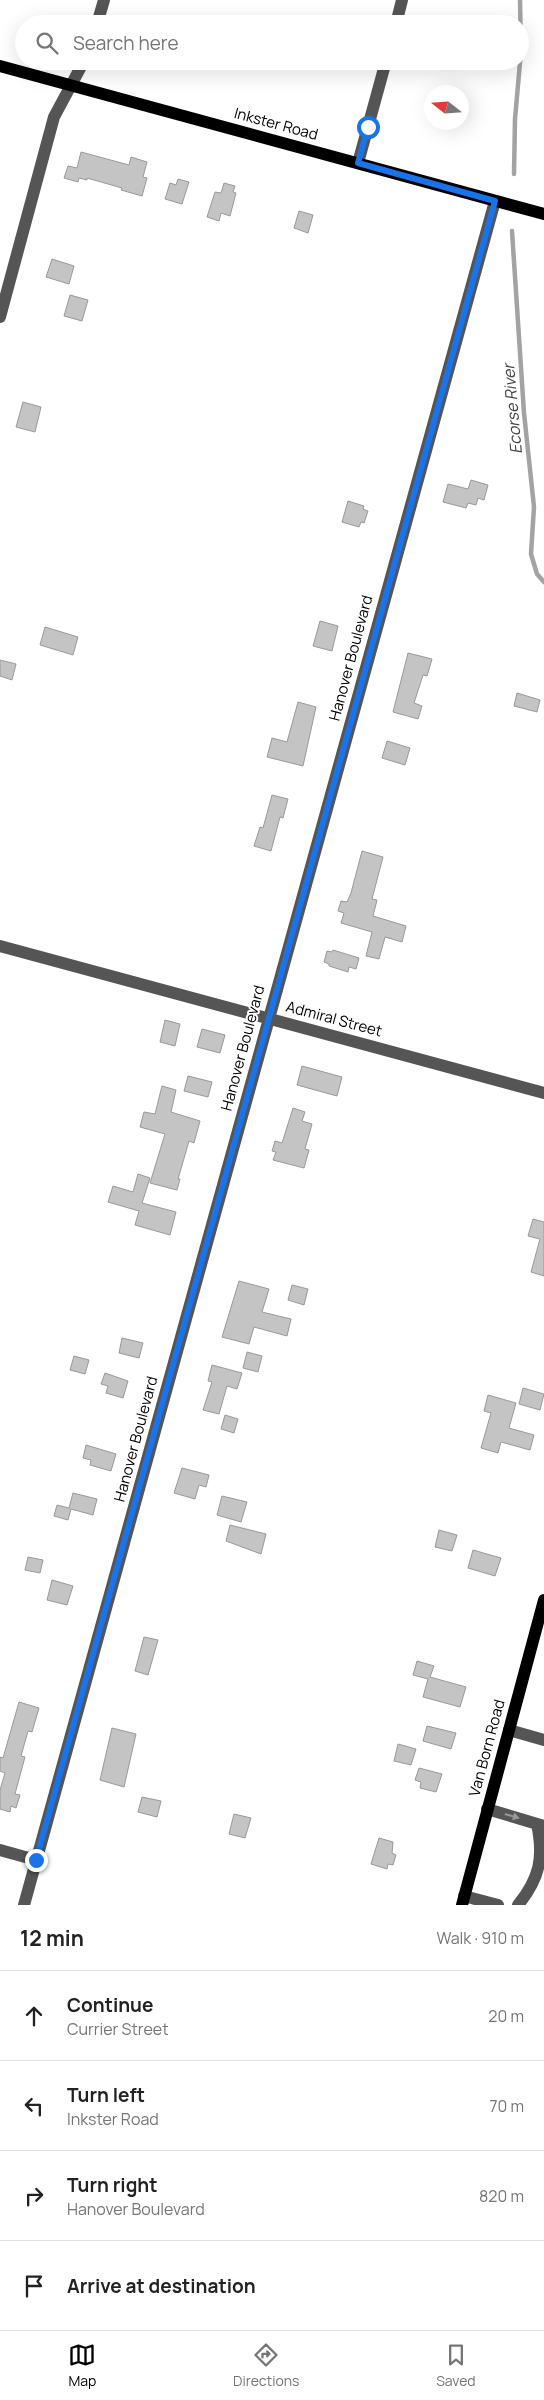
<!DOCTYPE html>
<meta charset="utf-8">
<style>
:root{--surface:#fff;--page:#f6f6f6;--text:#222;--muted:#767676;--line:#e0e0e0;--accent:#000}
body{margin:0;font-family:Manrope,sans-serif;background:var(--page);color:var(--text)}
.compass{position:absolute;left:424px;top:85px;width:45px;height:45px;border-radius:50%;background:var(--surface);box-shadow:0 5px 20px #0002;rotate:287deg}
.stop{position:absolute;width:15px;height:15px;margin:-11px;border:4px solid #1a73e8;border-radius:50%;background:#fff}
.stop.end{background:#1a73e8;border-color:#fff;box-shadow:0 1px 5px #0008}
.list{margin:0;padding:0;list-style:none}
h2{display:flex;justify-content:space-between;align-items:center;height:65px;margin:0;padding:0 20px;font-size:21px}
h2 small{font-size:16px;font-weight:400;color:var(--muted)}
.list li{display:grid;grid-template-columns:32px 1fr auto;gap:15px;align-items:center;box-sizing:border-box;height:90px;padding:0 20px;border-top:1px solid var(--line)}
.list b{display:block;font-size:19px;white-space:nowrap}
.list p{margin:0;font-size:16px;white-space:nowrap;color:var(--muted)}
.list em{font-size:16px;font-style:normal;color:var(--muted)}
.icon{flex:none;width:28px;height:28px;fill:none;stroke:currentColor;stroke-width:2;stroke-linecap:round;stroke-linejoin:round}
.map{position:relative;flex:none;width:544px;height:1905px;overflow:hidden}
.search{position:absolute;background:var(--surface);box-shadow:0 5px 20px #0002;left:15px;right:15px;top:15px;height:55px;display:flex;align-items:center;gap:12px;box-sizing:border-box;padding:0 18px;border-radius:28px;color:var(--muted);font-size:19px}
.sheet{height:425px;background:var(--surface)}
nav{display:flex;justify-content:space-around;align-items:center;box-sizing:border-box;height:70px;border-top:1px solid var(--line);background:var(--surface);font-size:14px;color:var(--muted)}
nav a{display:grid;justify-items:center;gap:2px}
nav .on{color:var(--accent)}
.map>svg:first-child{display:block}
</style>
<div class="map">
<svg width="544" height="1905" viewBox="0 0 544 1905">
<rect width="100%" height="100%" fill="#fff"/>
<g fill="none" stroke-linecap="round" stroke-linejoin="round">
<path stroke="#a3a3a3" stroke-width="4.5" d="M514 174 515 119 521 51 520 0
M512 231 524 413 534 507 531 554 537 574 544 582"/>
</g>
<path fill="#c4c4c4" stroke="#999" d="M81 152 129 165 131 157 147 162 143 177 147 178 142 196 121 190 122 188 87 178V180L79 178 78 182 64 178 68 166 77 168Z
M178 179 189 182 182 204 165 199 170 183 176 185Z
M224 183 235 186 233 192 236 193 230 216 221 213 219 221 207 217 215 192 221 193Z
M299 211 313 215 308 233 294 228Z
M52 259 74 266 69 284 46 277Z
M70 295 88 300 82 321 64 316Z
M23 402 41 407 35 432 16 427Z
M471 480 488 485 484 500 478 498 476 505 468 503 466 508 443 502 448 484 468 489Z
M348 501 364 506 363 509 368 511 364 523 361 522 359 527 342 522Z
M320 621 338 626 332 651 313 646Z
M45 627 78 637 73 655 40 645Z
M408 653 432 659 427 676 423 675 414 703 422 706 418 719 393 712Z
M0 660 16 664 12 680 0 676Z
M517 693 540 700 537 712 514 706Z
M298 702 316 707 303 766 267 757 272 738 287 742Z
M387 741 410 748 405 765 382 758Z
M272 795 288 799 283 818 280 817 271 851 254 846 260 827 263 828Z
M362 851 383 857 372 899 377 900 373 916 406 926 402 942 385 937 379 959 366 956 372 932 341 923 344 913 338 911 341 901 347 902 351 893Z
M333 950 359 958 356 969 349 967 348 972 329 966V964L324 962 327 951 332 952Z
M165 1020 180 1024 175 1046 160 1042Z
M202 1029 225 1035 220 1053 197 1047Z
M302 1066 342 1077 337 1096 297 1085Z
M188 1076 212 1082 208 1097 184 1091Z
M162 1086 176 1090 171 1112 200 1121 194 1143 189 1141 178 1179H180L177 1190 150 1183 165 1134 140 1127 144 1112 155 1114Z
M293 1108 305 1112 302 1121 312 1124 305 1149 309 1150 304 1168 273 1160 276 1152 272 1151 275 1141 282 1143Z
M138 1174 150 1178 142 1203 176 1212 170 1235 135 1225 139 1211 108 1202 113 1186 133 1192Z
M533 1219 544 1222V1276L531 1272 540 1239 528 1236Z
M239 1281 269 1289 262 1312 291 1319 287 1336 254 1327 249 1344 222 1337Z
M292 1285 308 1289 304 1305 288 1300Z
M122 1338 143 1343 139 1358 119 1353Z
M247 1352 262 1356 258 1372 243 1368Z
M74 1356 89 1360 85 1374 70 1370Z
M212 1365 242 1373 237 1389 227 1386 219 1414 203 1410 212 1382 208 1381Z
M105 1373 128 1381 123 1398 106 1393 108 1386 101 1384Z
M523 1388 544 1394 540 1410 519 1404Z
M488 1395 516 1403 509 1428 534 1435 530 1450 501 1442 498 1453 481 1448 491 1413 484 1411Z
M225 1415 238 1419 234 1433 221 1429Z
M86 1445 116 1454 111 1471 90 1465 91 1460 83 1458Z
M182 1468 209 1475 206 1487 199 1485 195 1499 174 1493Z
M73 1493 97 1499 93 1515 71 1509 68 1520 54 1516 57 1505 69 1508Z
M222 1496 247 1502 241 1522 217 1515Z
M230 1525 266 1534 261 1554 226 1541Z
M439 1530 457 1535 452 1551 435 1547Z
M473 1550 501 1558 495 1576 468 1568Z
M28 1557 43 1560 40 1573 25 1570Z
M52 1580 73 1586 67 1605 47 1600Z
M144 1637 158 1640 148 1675 135 1671Z
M417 1661 434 1666 430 1677 466 1687 460 1707 423 1697 428 1679 413 1675Z
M19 1702 39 1708 32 1732 28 1731 21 1756 25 1757 15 1794 20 1795 16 1808 11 1806 10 1812 0 1809V1790L5 1773 0 1771V1757L3 1758Z
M427 1726 456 1733 451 1749 423 1741Z
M112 1728 136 1734 124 1787 100 1780Z
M398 1744 416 1749 411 1765 394 1761Z
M419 1768 442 1774 436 1792 420 1788 421 1782 415 1780Z
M142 1797 161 1801 157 1817 138 1812Z
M234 1814 251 1818 245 1838 229 1834Z
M379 1838 393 1842 392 1853 396 1855 393 1865 388 1864 387 1869 371 1864Z"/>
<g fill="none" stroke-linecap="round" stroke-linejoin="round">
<path stroke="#555" stroke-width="12" d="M97 24 104 0
M396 24 402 0
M358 163 386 61
M0 317 54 117 84 61
M0 946 544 1093
M509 1730 544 1740
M487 1809 544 1826
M0 1850 36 1860
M464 1896 498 1905
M24 1905 495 201
M518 1905C540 1878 544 1857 537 1824"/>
<path stroke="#000" stroke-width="12" d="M0 66 544 214
M462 1905 544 1600"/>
</g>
<defs><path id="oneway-solid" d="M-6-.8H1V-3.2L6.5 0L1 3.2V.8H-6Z" transform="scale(1.25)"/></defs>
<use fill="#999" href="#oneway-solid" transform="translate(512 1816) rotate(16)"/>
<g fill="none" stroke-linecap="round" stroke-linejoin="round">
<path stroke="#1a73e8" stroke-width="6" d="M36 1860 495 201 358 163 368 127"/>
</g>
<g text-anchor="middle" stroke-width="4" stroke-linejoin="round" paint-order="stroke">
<g font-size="15" fill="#000" stroke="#fff">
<text transform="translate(276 124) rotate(15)" y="5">Inkster Road</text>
<text transform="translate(351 658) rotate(-75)" y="5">Hanover Boulevard</text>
<text transform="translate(334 1019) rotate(15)" y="5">Admiral Street</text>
<text transform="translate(243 1048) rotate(-75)" y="5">Hanover Boulevard</text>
<text transform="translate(136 1439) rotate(-75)" y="5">Hanover Boulevard</text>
<text transform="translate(487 1748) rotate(-75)" y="5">Van Born Road</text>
</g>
<g font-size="16" font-style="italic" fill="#444" stroke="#fff">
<text transform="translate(512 409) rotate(-95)" y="6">Ecorse River</text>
</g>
</g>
</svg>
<svg class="compass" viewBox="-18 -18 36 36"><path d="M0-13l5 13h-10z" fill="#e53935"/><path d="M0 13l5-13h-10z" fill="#767676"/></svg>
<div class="stop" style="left:368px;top:127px"></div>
<div class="stop end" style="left:36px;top:1860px"></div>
<div class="search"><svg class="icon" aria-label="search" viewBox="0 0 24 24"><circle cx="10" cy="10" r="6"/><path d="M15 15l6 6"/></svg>Search here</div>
</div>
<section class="sheet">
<h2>12 min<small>Walk · 910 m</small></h2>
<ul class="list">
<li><svg class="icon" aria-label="ahead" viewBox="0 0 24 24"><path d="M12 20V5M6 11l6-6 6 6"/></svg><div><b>Continue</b><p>Currier Street</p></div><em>20 m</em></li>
<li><svg class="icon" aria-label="left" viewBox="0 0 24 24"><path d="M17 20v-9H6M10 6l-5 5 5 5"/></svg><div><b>Turn left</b><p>Inkster Road</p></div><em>70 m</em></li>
<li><svg class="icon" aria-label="right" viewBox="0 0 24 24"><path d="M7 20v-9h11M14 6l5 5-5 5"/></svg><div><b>Turn right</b><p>Hanover Boulevard</p></div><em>820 m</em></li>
<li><svg class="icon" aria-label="arrive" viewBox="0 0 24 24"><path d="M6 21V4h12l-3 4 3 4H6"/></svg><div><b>Arrive at destination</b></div></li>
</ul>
</section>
<nav>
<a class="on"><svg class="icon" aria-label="map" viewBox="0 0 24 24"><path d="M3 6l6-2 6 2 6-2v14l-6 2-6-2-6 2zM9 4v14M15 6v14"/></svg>Map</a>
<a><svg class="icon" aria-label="directions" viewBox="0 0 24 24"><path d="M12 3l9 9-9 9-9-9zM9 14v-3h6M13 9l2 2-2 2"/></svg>Directions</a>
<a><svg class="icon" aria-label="saved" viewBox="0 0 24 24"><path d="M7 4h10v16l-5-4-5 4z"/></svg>Saved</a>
</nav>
